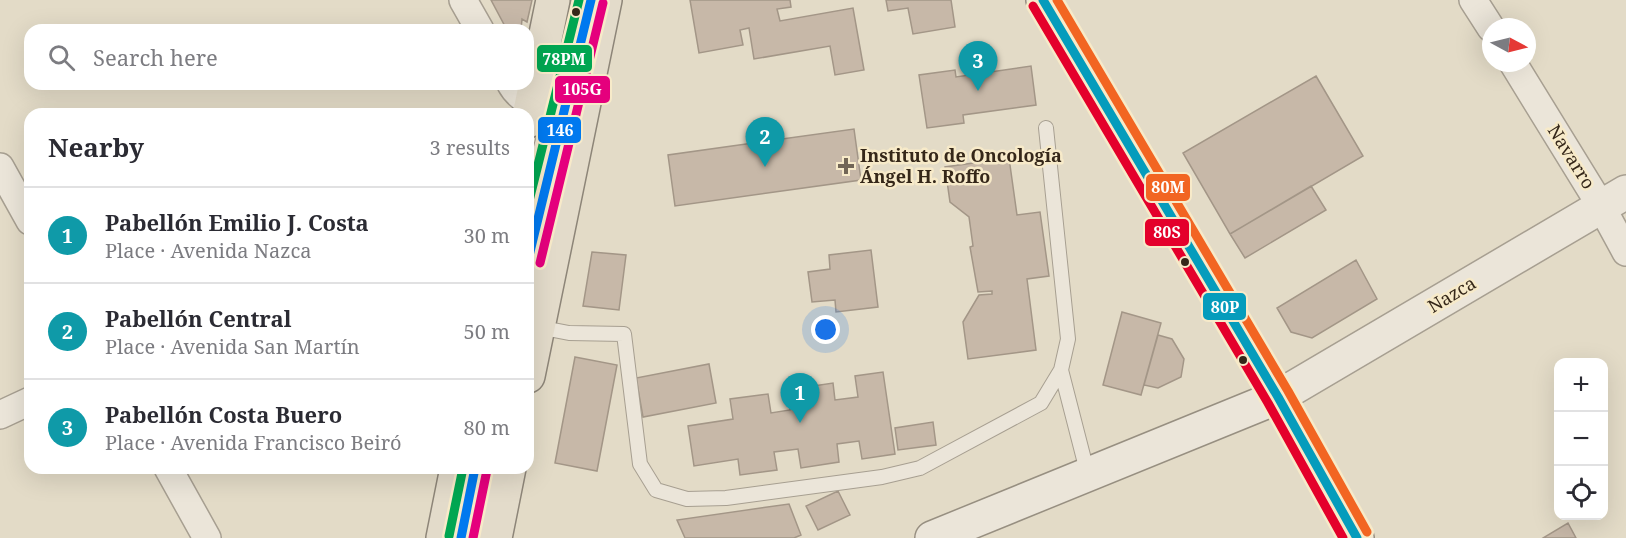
<!DOCTYPE html>
<meta charset="utf-8">
<style>
:root{--surface:#fff;--page:#f7f7f7;--text:#2b2b33;--muted:#7c7c81;--line:#e1e1e2;--accent:#b45309}
body{margin:0;font-family:"Noto Serif",serif;background:var(--page);color:var(--text)}
.controls{position:absolute;right:18px;bottom:18px;display:grid;overflow:hidden;border-radius:12px;box-shadow:0 6px 24px #0002}
.controls button{width:54px;height:54px;display:grid;place-items:center;padding:0;border:0;border-bottom:2px solid var(--line);background:var(--surface);color:var(--text);font:30px sans-serif}
.compass{position:absolute;left:1482px;top:18px;width:54px;height:54px;border-radius:50%;background:var(--surface);box-shadow:0 6px 24px #0002;rotate:97deg}
.you{position:absolute;left:826px;top:330px;width:21px;height:21px;margin:-15px;border:4px solid #fff;border-radius:50%;background:#1a73e8;box-shadow:0 0 0 9px #1a73e833}
.badge{display:grid;place-items:center;width:39px;height:39px;border-radius:50%;background:var(--accent);color:#fff;font-size:20px;font-weight:700}
.pin{position:absolute;translate:-50% -50px;filter:drop-shadow(0 2px 3px #0008)}
.pin::after{content:'';position:absolute;top:32px;width:21px;height:18px;background:inherit;clip-path:polygon(0 0,100% 0,50% 100%)}
.list{margin:0;padding:0;list-style:none}
h2{display:flex;justify-content:space-between;align-items:center;height:78px;margin:0;padding:0 24px;font-size:26px}
h2 small{font-size:20px;font-weight:400;color:var(--muted)}
.list li{display:grid;grid-template-columns:39px 1fr auto;gap:18px;align-items:center;box-sizing:border-box;height:96px;padding:0 24px;border-top:2px solid var(--line)}
.list b{display:block;font-size:22px;white-space:nowrap}
.list p{margin:0;font-size:20px;white-space:nowrap;color:var(--muted)}
.list em{font-size:20px;font-style:normal;color:var(--muted)}
.icon{flex:none;width:33px;height:33px;fill:none;stroke:currentColor;stroke-width:2;stroke-linecap:round;stroke-linejoin:round}
.map{position:relative;flex:none;width:1626px;height:538px;overflow:hidden}
.search{position:absolute;background:var(--surface);box-shadow:0 6px 24px #0002;left:24px;top:24px;width:510px;height:66px;display:flex;align-items:center;gap:15px;box-sizing:border-box;padding:0 21px;border-radius:18px;color:var(--muted);font-size:22px}
.panel{position:absolute;background:var(--surface);box-shadow:0 6px 24px #0002;left:24px;top:108px;width:510px;height:366px;border-radius:18px}
.map>svg:first-child{display:block}
</style>
<div class="map">
<svg width="1626" height="538" viewBox="0 0 1626 538">
<rect width="100%" height="100%" fill="#e3dbc7"/>
<path fill="#c7b8a8" stroke="#a39687" stroke-width="1.5" d="M491 0H532L527 22 522 19 521 30H507Z
M690 0H790L791 7 777 9 780 21 853 8 864 70 835 75 830 46 754 59 749 28 740 30 743 45 699 53Z
M886 0H951L955 27 913 34 908 8 888 11Z
M1031 66 1036 105 963 115 964 123 927 128 919 75 955 70 956 77Z
M1316 76 1363 156 1230 234 1183 153Z
M854 129 861 180 675 206 668 155Z
M1009 158 1017 215 1040 212 1049 276 1027 279 1036 350 968 359 963 322 979 295 992 294V291L978 292 970 247 973 246 969 217 950 202 945 167Z
M1311 186 1326 210 1245 258 1230 234Z
M871 250 878 307 836 312 835 300 812 302 808 272 830 269 829 255Z
M592 252 626 255 619 310 583 306Z
M1356 260 1377 299 1312 338 1291 332 1277 308Z
M1122 312 1161 323 1141 395 1103 385Z
M1158 335 1172 339 1184 359 1181 377 1158 388 1144 385Z
M575 357 617 365 597 471 555 463Z
M709 364 716 403 643 417 636 378Z
M883 372 895 454 862 459 859 441 837 444 839 462 801 468 798 449 774 452 777 470 740 475 738 459 694 466 688 426 733 419 730 399 768 394 771 413 790 410 787 390 833 383 835 400 858 397 855 376Z
M933 422 936 445 898 450 895 428Z
M838 491 850 515 818 530 806 506Z
M789 504 801 535 794 538H685L677 520Z
M1568 523 1576 538H1543Z"/>
<g fill="none" stroke-linecap="round" stroke-linejoin="round">
<g stroke="#a79f91" stroke-width="16">
<path id="service" d="M528 202C542 133 566 68 579 0
M528 260 541 195 565 111
M538 327 569 333 624 334 640 464 656 490 687 499 726 498 882 477 920 468 1041 403 1061 370 1068 339 1046 128
M1061 370 1088 475
M461 538 475 468
M479 538 491 468"/>
</g>
<g stroke="#a79f91" stroke-width="30">
<path id="minor" d="M463 0 480 30
M1473 0 1491 28
M1513 63 1601 206 1626 252
M511 84C523 106 557 115 580 119
M0 167 30 221
M0 415 30 401
M168 468 207 538"/>
</g>
<g stroke="#a79f91" stroke-width="36">
<path id="tertiary" d="M1278 397 1626 192"/>
</g>
<g stroke="#978f81" stroke-width="36">
<path id="secondary" d="M1043 0 1278 397 1357 538
M932 538 1278 397"/>
</g>
<g stroke="#8d8578" stroke-width="36">
<path id="primary" d="M528 121 553 0
M528 376 605 0
M443 538 457 468
M495 538 509 468"/>
</g>
<use href="#service" stroke="#ebe5d9" stroke-width="14"/>
<use href="#minor" stroke="#ebe5d9" stroke-width="27"/>
<use href="#tertiary" stroke="#ebe5d9" stroke-width="33"/>
<use href="#secondary" stroke="#ebe5d9" stroke-width="33"/>
<use href="#primary" stroke="#e3dbca" stroke-width="33"/>
<g stroke="#f7eac9" stroke-width="14">
<path id="bus-1" d="M1043 0 1278 397 1357 538"/>
</g>
<g stroke="#f7eac9" stroke-width="14">
<path id="bus-2" d="M1033 6 1268 403 1343 538"/>
</g>
<g stroke="#f7eac9" stroke-width="14">
<path id="bus-3" d="M1057 0 1288 391 1367 532"/>
</g>
<g stroke="#f7eac9" stroke-width="14">
<path id="bus-4" d="M528 260 591 0
M461 538 475 468"/>
</g>
<g stroke="#f7eac9" stroke-width="14">
<path id="bus-5" d="M540 263 603 3
M473 538 487 470"/>
</g>
<g stroke="#f7eac9" stroke-width="14">
<path id="bus-6" d="M528 205 579 0
M449 536 463 468"/>
</g>
<use href="#bus-1" stroke="#059cbc" stroke-width="9"/>
<use href="#bus-2" stroke="#e4002b" stroke-width="9"/>
<use href="#bus-3" stroke="#f26522" stroke-width="9"/>
<use href="#bus-4" stroke="#0079ef" stroke-width="9"/>
<use href="#bus-5" stroke="#e5007d" stroke-width="9"/>
<use href="#bus-6" stroke="#00a651" stroke-width="9"/>
</g>
<g fill="#352719" stroke="#f7eac9" stroke-width="2">
<circle cx="576" cy="12" r="5"/>
<circle cx="1185" cy="262" r="5"/>
<circle cx="1243" cy="360" r="5"/>
</g>
<path fill="#726656" stroke="#f7eac9" stroke-width="2" d="M843 157h6v6h6v6h-6v6h-6v-6h-6v-6h6z"/>
<g text-anchor="middle" stroke-width="5" stroke-linejoin="round" paint-order="stroke">
<g font-size="18" font-weight="bold" fill="#352719" stroke="#f7eac9" text-anchor="start">
<text x="860" y="162">Instituto de Oncología<tspan x="860" dy="21">Ángel H. Roffo</tspan></text>
</g>
<g font-size="18" fill="#352719" stroke="#f7eac9">
<text transform="translate(1571 157) rotate(58)" y="6">Navarro</text>
<text transform="translate(1452 295) rotate(-31)" y="6">Nazca</text>
</g>
</g>
<g stroke="#f7eac9" stroke-width="2">
<rect x="536" y="44" width="57" height="29" rx="6" fill="#00a651"/>
<rect x="554" y="75" width="57" height="29" rx="6" fill="#e5007d"/>
<rect x="537" y="116" width="45" height="28" rx="6" fill="#0079ef"/>
<rect x="1145" y="173" width="46" height="29" rx="6" fill="#f26522"/>
<rect x="1144" y="218" width="46" height="29" rx="6" fill="#e4002b"/>
<rect x="1202" y="292" width="45" height="29" rx="6" fill="#059cbc"/>
</g>
<g font-size="16" text-anchor="middle" font-weight="bold" fill="#fff">
<text x="564" y="65">78PM</text>
<text x="582" y="95">105G</text>
<text x="560" y="136">146</text>
<text x="1168" y="193">80M</text>
<text x="1167" y="238">80S</text>
<text x="1225" y="313">80P</text>
</g>
</svg>
<div class="controls">
<button>+</button>
<button>−</button>
<button><svg class="icon" aria-label="locate" viewBox="0 0 24 24"><circle cx="12" cy="12" r="6"/><path d="M12 2v4M12 18v4M2 12h4M18 12h4"/></svg></button>
</div>
<svg class="compass" viewBox="-18 -18 36 36"><path d="M0-13l5 13h-10z" fill="#e53935"/><path d="M0 13l5-13h-10z" fill="#7c7c81"/></svg>
<div class="you"></div>
<div class="pin badge" style="left:800px;top:423px;background:#0f9aa8">1</div>
<div class="pin badge" style="left:765px;top:167px;background:#0f9aa8">2</div>
<div class="pin badge" style="left:978px;top:91px;background:#0f9aa8">3</div>
<div class="search"><svg class="icon" aria-label="search" viewBox="0 0 24 24"><circle cx="10" cy="10" r="6"/><path d="M15 15l6 6"/></svg>Search here</div>
<section class="panel">
<h2>Nearby<small>3 results</small></h2>
<ul class="list">
<li><span class="badge" style="background:#0f9aa8">1</span><div><b>Pabellón Emilio J. Costa</b><p>Place · Avenida Nazca</p></div><em>30 m</em></li>
<li><span class="badge" style="background:#0f9aa8">2</span><div><b>Pabellón Central</b><p>Place · Avenida San Martín</p></div><em>50 m</em></li>
<li><span class="badge" style="background:#0f9aa8">3</span><div><b>Pabellón Costa Buero</b><p>Place · Avenida Francisco Beiró</p></div><em>80 m</em></li>
</ul>
</section>
</div>
